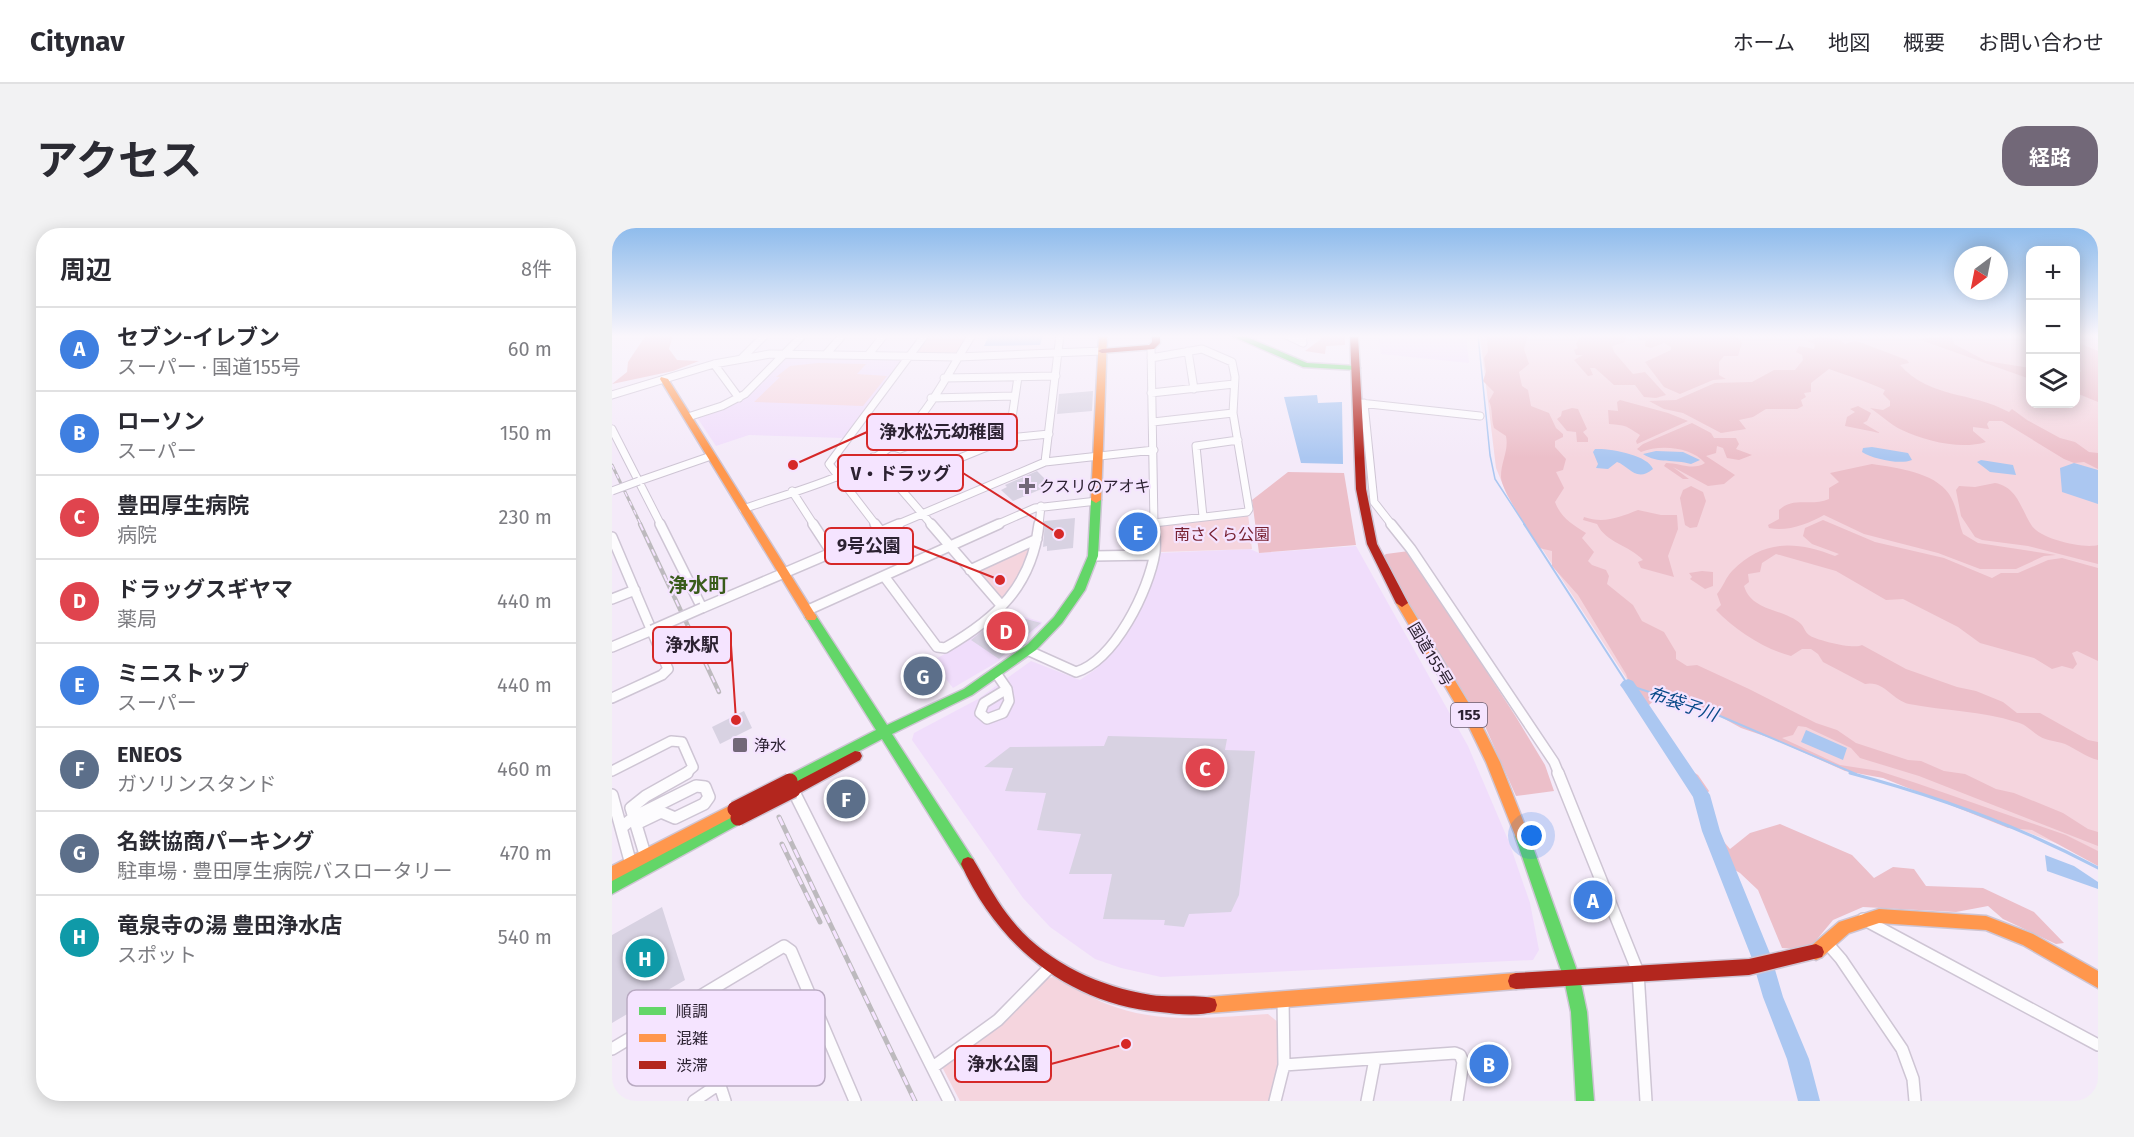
<!DOCTYPE html>
<html lang="ja">
<meta charset="utf-8">
<style>
:root{--surface:#fff;--page:#f2f2f3;--text:#2b2b33;--muted:#7c7c81;--line:#e1e1e2;--accent:#726878}
body{margin:0;font-family:"Fira Sans","Noto Sans JP",sans-serif;background:var(--page);color:var(--text)}
.controls{position:absolute;right:18px;top:18px;display:grid;overflow:hidden;border-radius:12px;box-shadow:0 3px 15px #0003}
.controls button{width:54px;height:54px;display:grid;place-items:center;padding:0;border:0;border-bottom:2px solid var(--line);background:var(--surface);color:var(--text);font:30px sans-serif}
.compass{position:absolute;left:1342px;top:18px;width:54px;height:54px;border-radius:50%;background:var(--surface);box-shadow:0 3px 15px #0003;rotate:212deg}
.you{position:absolute;left:920px;top:608px;width:21px;height:21px;margin:-15px;border:4px solid #fff;border-radius:50%;background:#1a73e8;box-shadow:0 0 0 9px #1a73e833}
.badge{display:grid;place-items:center;width:39px;height:39px;border-radius:50%;background:var(--accent);color:#fff;font-size:20px;font-weight:700}
.pin{position:absolute;translate:-50% -50%;border:3px solid #fff;box-shadow:0 2px 6px #0006}
.list{margin:0;padding:0;list-style:none}
h2{display:flex;justify-content:space-between;align-items:center;height:78px;margin:0;padding:0 24px;font-size:26px}
h2 small{font-size:20px;font-weight:400;color:var(--muted)}
.list li{display:grid;grid-template-columns:39px 1fr auto;gap:18px;align-items:center;box-sizing:border-box;height:84px;padding:0 24px;border-top:2px solid var(--line)}
.list b{display:block;font-size:22px;white-space:nowrap}
.list p{margin:0;font-size:20px;white-space:nowrap;color:var(--muted)}
.list em{font-size:20px;font-style:normal;color:var(--muted)}
.icon{flex:none;width:33px;height:33px;fill:none;stroke:currentColor;stroke-width:2;stroke-linecap:round;stroke-linejoin:round}
.map{position:relative;flex:none;width:1486px;height:873px;overflow:hidden;border-radius:24px}
header{display:flex;align-items:center;gap:36px;box-sizing:border-box;height:84px;padding:0 30px;background:var(--surface);border-bottom:2px solid var(--line)}
header strong{font-size:28px}
nav{display:flex;gap:33px;margin-inline-start:auto;font-size:21px}
.intro{display:flex;align-items:center;justify-content:space-between;box-sizing:border-box;height:144px;padding:0 36px}
h1{margin:0;font-size:42px}
.button{padding:15px 27px;border-radius:24px;background:var(--accent);color:#fff;font-size:21px;font-weight:700}
main{display:flex;gap:36px;padding:0 36px}
aside{flex:1;background:var(--surface);border-radius:24px;box-shadow:0 3px 15px #0003}
.map>svg:first-child{display:block}
</style>
<header>
<strong>Citynav</strong>
<nav><a>ホーム</a><a>地図</a><a>概要</a><a>お問い合わせ</a></nav>
</header>
<div class="intro"><h1>アクセス</h1><a class="button">経路</a></div>
<main>
<aside>
<h2>周辺<small>8件</small></h2>
<ul class="list">
<li><span class="badge" style="background:#3f7fe0">A</span><div><b>セブン-イレブン</b><p>スーパー · 国道155号</p></div><em>60 m</em></li>
<li><span class="badge" style="background:#3f7fe0">B</span><div><b>ローソン</b><p>スーパー</p></div><em>150 m</em></li>
<li><span class="badge" style="background:#e0444e">C</span><div><b>豊田厚生病院</b><p>病院</p></div><em>230 m</em></li>
<li><span class="badge" style="background:#e0444e">D</span><div><b>ドラッグスギヤマ</b><p>薬局</p></div><em>440 m</em></li>
<li><span class="badge" style="background:#3f7fe0">E</span><div><b>ミニストップ</b><p>スーパー</p></div><em>440 m</em></li>
<li><span class="badge" style="background:#5c6f8a">F</span><div><b>ENEOS</b><p>ガソリンスタンド</p></div><em>460 m</em></li>
<li><span class="badge" style="background:#5c6f8a">G</span><div><b>名鉄協商パーキング</b><p>駐車場 · 豊田厚生病院バスロータリー</p></div><em>470 m</em></li>
<li><span class="badge" style="background:#0f9aa8">H</span><div><b>竜泉寺の湯 豊田浄水店</b><p>スポット</p></div><em>540 m</em></li>
</ul>
</aside>
<div class="map">
<svg width="1486" height="873" viewBox="0 0 1486 873">
<rect width="100%" height="100%" fill="#f4eaf9"/>
<path fill="#f0ddfb" d="M766 107H854L857 135 769 126Z
M174 128 292 131 232 210 137 207 104 218 84 188 130 170 144 161Z
M744 318 856 518 897 614 918 675 927 722 921 732 549 749 509 740 483 731 438 699 411 670 300 512 302 505 366 471 419 433 468 452 484 441 524 391 538 360 548 325 638 321 647 325Z
M393 383 430 394 429 397 387 433 341 460 320 433 347 418Z"/>
<path fill="#f5d5de" d="M315 107H357L345 125 340 127 302 126Z
M868 107H1418V176H1464V107H1486V631L1270 549 1232 541 1101 483 1018 456 895 267 884 240Z
M206 135 254 136 245 146 275 148 251 178 142 174 168 149H164L178 138Z
M636 286 640 321 548 324 547 297Z
M419 319 414 338 392 370H386L363 345Z
M441 749C459 758 477 769 495 776 546 797 602 789 656 786L667 795 668 841 660 873H348L329 837 392 795 433 751Z"/>
<path fill="#ecbfc9" d="M34 107H61L57 121 65 132 87 133 61 143 0 156 15 144 16 134Z
M707 107H733V117L714 118 713 126 693 123 709 111Z
M871 107H916L912 121 917 136 907 144 910 158 916 162 919 178 937 185 944 200 951 206V209L943 213V219L954 231 951 242 944 244 952 260 943 274C949 290 960 296 974 305L970 310 982 324 976 333 980 337 994 342 997 348 995 356 1021 377 1030 393 1052 404 1064 424V431L1075 438 1085 437 1137 461 1204 495 1225 502 1244 515 1296 532 1309 533 1332 543 1353 546 1384 561 1402 565 1451 585 1476 601 1486 604V618L1307 548 1248 530 1239 520 1194 499 1186 498 1181 507 1170 510 1228 537 1267 543 1304 555 1454 607 1486 623V638L1420 602 1396 600 1271 550 1233 543 1164 512 1129 500 1100 484 1047 468 1036 478 1042 496 1067 535 1086 547 1097 563 1088 574 1096 595 1118 621 1138 605 1168 596 1240 627 1262 650 1281 639 1302 641 1314 658 1371 660 1422 684 1452 715 1444 716 1391 691 1376 678 1344 684 1251 679 1221 692 1196 722 1170 720 1146 662 1128 645 1111 635 1099 621 1081 567 1024 474 1014 446 966 367 940 338V323L927 320C919 306 889 262 889 249 889 233 897 223 894 208L882 200C879 190 881 182 877 173L882 164 871 153 874 144 872 130 876 124 875 111Z
M975 107H1014L1013 114 1000 118 1002 124 1021 146 1033 144 1054 167 1044 170 1032 169 1023 157H1002L983 140H978L981 147 976 148 962 132 971 127H964L962 122 966 120 964 116 968 109Z
M1024 107H1124L1130 115 1126 128H1112L1107 134V147L1114 151 1101 152 1068 166 1052 159 1033 134 1059 122V119L1052 115 1039 120 1033 118 1034 112H1027Z
M1335 108 1341 110 1342 116 1374 133 1418 140V151L1306 111Z
M1207 109 1226 111 1233 116 1243 113 1250 115 1295 132 1297 135 1288 137C1319 171 1358 163 1397 184L1400 181 1415 192 1448 210 1463 214 1477 224 1486 225V241L1472 234 1462 235 1452 231 1390 193H1377L1375 196 1377 201 1361 199V203L1374 214C1349 222 1313 213 1290 202 1279 197 1269 187 1258 180L1271 182 1278 178V173L1271 166 1273 162C1254 153 1236 148 1217 141L1199 155V164L1192 165 1194 169 1189 172 1191 178 1185 181H1154L1141 189 1127 192 1134 201 1109 205 1071 185 1052 181 1037 173 1064 172 1103 155 1140 154 1162 142H1183L1191 132 1190 127 1184 124 1187 118 1202 121 1203 116 1195 113Z
M1467 115 1486 123V174L1464 165V147L1469 143 1464 137V117Z
M1008 172 1056 185 1076 193 1025 216 1024 213 1028 207C1011 196 1015 198 997 196L996 182 1006 183 1005 174Z
M1246 178 1259 185 1255 193 1251 195 1268 205 1233 198 1235 189 1243 184 1238 181Z
M960 180 966 181 975 201 971 204 976 210V214H965L964 204 955 203 945 191 949 188 950 183Z
M1080 195 1099 205 1102 210H1124L1127 216 1124 221 1140 227 1127 232 1115 230 1111 220 1105 218 1104 225 1094 228 1123 247 1112 256 1096 258 1061 239 1077 251H1071L1052 238 1054 235C1068 235 1081 243 1093 235 1080 219 1048 216 1029 224L1025 221 1031 216Z
M1260 236C1285 240 1322 244 1337 266 1345 278 1346 293 1351 306L1366 315 1444 327 1432 328 1404 341H1368L1326 325 1252 306 1212 287C1196 296 1175 304 1157 300L1156 297 1167 291V282C1182 268 1199 279 1217 271V260L1227 254 1218 245Z
M676 244 732 245 744 317 647 325 640 272Z
M1383 255C1406 259 1409 282 1420 298 1429 311 1471 321 1486 317V336L1416 318 1370 312 1363 309 1349 288 1344 262 1347 258 1363 259Z
M1079 258 1091 264 1094 273 1085 299 1078 300 1073 297 1068 270 1071 262Z
M1026 282 1049 287H1065L1066 301 1056 328 1062 349 1029 340 1026 334 1031 332C1017 317 994 315 985 296L971 292 972 289C992 296 1008 289 1026 282Z
M1211 292 1263 314 1332 330 1380 350 1389 345H1406L1436 332 1450 330 1486 340V433L1465 423 1460 425 1465 436 1461 441 1450 438 1440 441 1422 430 1368 415 1346 399 1291 371 1274 372 1224 343 1164 326 1150 335 1148 344 1136 346 1137 354 1132 358C1140 384 1171 380 1189 396 1192 399 1193 404 1197 407 1203 412 1243 422 1250 417L1294 441 1345 459 1364 463 1391 474 1405 485H1428L1476 512 1486 514V532C1474 529 1464 521 1453 516 1445 513 1435 513 1427 508 1419 503 1414 496 1404 494 1370 483 1333 483 1297 476 1280 472 1272 452 1253 456L1211 434 1206 426 1199 421H1190L1179 428C1152 421 1123 402 1104 382L1109 377 1105 366C1111 359 1114 349 1120 343 1151 311 1184 313 1223 328L1227 326 1200 316 1191 308 1193 300Z
M797 323 904 489 933 537 942 563 904 568 872 496 815 409 770 329 774 326Z
M1090 343 1101 344V358L1093 361 1078 351 1080 349 1077 345Z"/>
<path fill="#abc7f1" d="M377 107H431L428 117 372 118Z
M705 167 706 175 730 174 731 236 689 235 672 169Z
M1260 219 1296 225 1300 232C1288 237 1261 231 1250 224L1251 220Z
M983 221C998 220 1036 227 1041 241 1024 255 1017 238 1005 234L996 241 984 240 986 236 981 224Z
M1044 223 1071 224 1088 232 1079 236C1062 231 1046 236 1031 226Z
M1369 232 1401 237 1404 247 1378 244 1365 234Z
M1462 235 1486 242V276L1450 264 1448 240Z
M1194 502 1235 520 1231 532 1189 514Z
M1433 627 1462 638 1486 654V661L1435 643Z"/>
<g fill="none" stroke-linecap="round" stroke-linejoin="round">
<path stroke="#abc7f1" stroke-width="1.5" d="M866 107 878 227 883 251 913 297"/>
<path stroke="#abc7f1" stroke-width="2" d="M912 296 1016 457 1101 485 1244 546"/>
<path stroke="#abc7f1" stroke-width="3" d="M1238 545C1325 568 1407 598 1486 640"/>
<path fill="#abc7f1" fill-rule="evenodd" d="M1016 451 1021 453 1098 567 1108 603 1159 728 1171 769 1197 831 1208 873H1186L1175 831 1151 769 1139 728 1090 603 1081 569 1011 461 1008 457 1011 453Z"/>
</g>
<path fill="#d8d2e2" d="M481 163 480 183 445 186 447 166Z
M425 243 439 257 401 273 389 262 395 259 393 257Z
M463 290 461 320 435 323V318L431 319 433 293Z
M533 297 532 310 520 311 521 298Z
M392 385 429 395 387 431 359 412Z
M132 483 140 500 108 516 100 499Z
M496 508 615 511 613 522 643 523 627 667 619 684 577 686 572 699 552 697 553 692 491 691 500 646H457L469 606 425 602 434 565 393 563 401 540 372 539 398 519 492 518Z
M231 555 246 581 236 587 222 561Z
M981 654 991 679 995 688 982 691 968 656Z
M50 679 73 752 0 795V707Z
M868 818 886 820 887 853 868 851Z"/>
<g fill="none" stroke-linecap="round" stroke-linejoin="round">
<g stroke="#cec5d4" stroke-width="9">
<path id="street-far2" d="M674 107 691 115 690 107
M539 119 542 297
M576 123 582 161
M215 125 231 107
M257 126 272 107
M130 130 153 107
M539 130 590 121 620 134 623 149 621 185 637 281 635 284 542 295
M102 136 127 170
M332 150 444 148
M539 165 622 156
M0 167 102 136 158 126 346 129 490 123
M319 170 403 168
M748 175 868 188
M752 175 762 274 780 297
M76 189 110 178 133 166 191 107
M304 190 400 189
M541 194 621 185
M0 201 49 297
M397 210 406 149
M279 218 288 221 352 197 357 190
M261 229 320 297
M433 234 448 107
M27 253 99 228
M284 256 397 210 437 206
M180 263 202 297
M131 281C185 262 251 248 293 206 321 178 339 140 360 107
M591 289 584 218 626 212
M264 297 217 236 313 107
M284 297 433 234 542 222
M384 297 423 280 485 273
M427 297 429 278"/>
</g>
<g stroke="#cec5d4" stroke-width="12">
<path id="street-far1" d="M48 296 90 380 287 296
M201 296 220 325
M263 296 269 304
M319 296 389 377
M779 296 799 321 942 534 947 546
M0 309 56 441 50 447 0 470
M481 328 542 327
M358 342 425 311
M272 348 325 419 333 420C385 390 420 358 427 296
M0 371 23 362
M196 382 387 296
M0 419 40 402
M415 422 464 444C503 432 537 362 543 324 544 315 543 305 542 296
M384 445 395 461
M395 461 397 473 391 485 375 491 368 485 372 475Z
M0 543 59 513 70 514 81 539 73 546"/>
</g>
<g stroke="#cec5d4" stroke-width="14">
<path id="street" d="M946 545 1026 744 1034 873
M181 562 337 873
M0 567 20 640
M9 600 22 589 84 558 93 559 97 569 92 576 63 590 49 584 24 596
M35 633 19 580 34 568 75 545
M1251 691 1486 817
M1215 715 1229 731 1290 821 1301 851 1303 873
M80 772 113 873
M0 821 172 718 179 723 243 873
M672 837 843 825 848 827 851 834 845 873
M321 839 386 792 440 737
M82 873 107 856
M663 873 672 837 671 771
M755 873 763 831"/>
</g>
<g stroke="#cec5d4" stroke-width="3">
<path id="fast" d="M618 107H630L695 135 744 138 748 140 744 142 691 139Z
M484 269 489 272 486 328 473 362 450 395 424 422 360 467 280 506 361 631 363 636 361 641 356 643 351 641 270 511 183 557 178 559 173 557 171 553 173 549 264 502 195 392 193 389 195 386H203L275 497 352 461 416 416 442 389 462 361 476 328 479 272Z
M126 584 131 586 133 590 131 594 0 666V651Z
M910 602 915 604 917 608 968 751 975 784 982 873H964L959 784 952 751 903 608 905 604Z"/>
</g>
<g stroke="#cec5d4" stroke-width="3">
<path id="slow" d="M487 107H495L489 272 484 275 479 272Z
M49 149 56 151 203 386 205 389 203 392H195L48 151Z
M790 371 794 372 867 492 888 534 917 608 915 612 910 614 905 612 874 534 857 499 784 375Z
M123 575 128 577 130 581 128 585 0 653V638Z
M1267 681 1374 688 1421 706 1486 743V760L1411 717 1374 702 1267 695 1237 705 1210 729 1204 732 1198 729 1196 724 1198 719 1227 694Z
M904 745 910 747 912 753 910 759 904 761 597 785 591 783 589 777 591 771 597 769Z"/>
</g>
<g stroke="#cec5d4" stroke-width="3">
<path id="jam" d="M540 107H548V115L542 121 490 125 486 123 490 121 537 117 540 114Z
M738 107H746L754 261 765 316 796 375 790 379 784 375 755 316 744 261Z
M243 523 248 524 250 528 248 532 186 566 181 568 176 566 174 562 176 558Z
M356 629 361 631C372 649 382 669 395 686 429 732 484 758 539 767 556 770 590 766 603 771L605 777 603 783C587 789 565 786 548 784 457 776 386 718 349 636L351 631Z
M1204 716 1210 719 1212 724 1210 729 1137 747 904 761 898 759 896 753 898 747 904 745 1137 731Z"/>
</g>
<use href="#street-far2" stroke="#fdfcfe" stroke-width="7"/>
<use href="#street-far1" stroke="#fdfcfe" stroke-width="9"/>
<use href="#street" stroke="#fdfcfe" stroke-width="11"/>
<use href="#fast" fill="#63d668" fill-rule="evenodd"/>
<use href="#slow" fill="#ff974d" fill-rule="evenodd"/>
<use href="#jam" fill="#b3261e" fill-rule="evenodd"/>
<g stroke="#bdbabe" stroke-width="3">
<path id="rail-far2" d="M0 237 29 297"/>
</g>
<g stroke="#bdbabe" stroke-width="4.5">
<path id="rail-far1" d="M28 296 107 464"/>
</g>
<g stroke="#bdbabe" stroke-width="5">
<path id="rail" d="M167 589 303 873
M170 616 208 694"/>
</g>
<use href="#rail-far2" stroke="#f5e4ff" stroke-width="1.5" stroke-dasharray="5" stroke-linecap="butt"/>
<use href="#rail-far1" stroke="#f5e4ff" stroke-width="2" stroke-dasharray="7" stroke-linecap="butt"/>
<use href="#rail" stroke="#f5e4ff" stroke-width="3" stroke-dasharray="9" stroke-linecap="butt"/>
<g stroke="#cec5d4" stroke-width="9" stroke-linecap="butt">
<path id="street-bridge-far1" d="M0 263 27 253"/>
</g>
<g stroke="#cec5d4" stroke-width="12" stroke-linecap="butt">
<path id="street-bridge" d="M40 402 90 380"/>
</g>
<g stroke="#cec5d4" stroke-width="18" stroke-linecap="butt">
<path id="jam-bridge" d="M123 581 178 553
M126 590 181 562"/>
</g>
<use href="#street-bridge-far1" stroke="#fdfcfe" stroke-width="7"/>
<use href="#street-bridge" stroke="#fdfcfe" stroke-width="9"/>
<use href="#jam-bridge" stroke="#b3261e" stroke-width="15"/>
</g>
<linearGradient id="sky" x2="0" y2="1"><stop stop-color="#8fbcec"/><stop offset="0.47" stop-color="#faf6fc"/><stop offset="1" stop-color="#faf6fc" stop-opacity="0"/></linearGradient>
<rect width="1486" height="230" fill="url(#sky)"/>
<g fill="#726878" stroke="#f5e4ff" stroke-width="2">
<path d="M412 249h6v6h6v6h-6v6h-6v-6h-6v-6h6z"/>
<rect x="120" y="509" width="16" height="16" rx="3"/>
</g>
<g text-anchor="middle" stroke-width="4.5" stroke-linejoin="round" paint-order="stroke">
<rect fill="#f5e4ff" stroke="#685c70" stroke-width="1.5" x="839" y="475" width="36" height="24" rx="4.5"/>
<g font-size="15" font-weight="bold" fill="#2c2232">
<text x="857" y="492">155</text>
</g>
<g font-size="16" fill="#2c2232" stroke="#f5e4ff" text-anchor="start">
<text x="427" y="264">クスリのアオキ</text>
<text x="142" y="523">浄水</text>
</g>
<g font-size="16" fill="#772132" stroke="#f5e4ff">
<text x="610" y="312">南さくら公園</text>
</g>
<g font-size="16" fill="#2c2232" stroke="#f5e4ff">
<text transform="translate(819 426) rotate(59)" y="6">国道155号</text>
</g>
<g font-size="18" font-style="italic" fill="#0a4a88" stroke="#f5e4ff">
<text transform="translate(1071 476) rotate(19)" y="6">布袋子川</text>
</g>
<g font-size="20" font-weight="bold" fill="#3a5c1c" stroke="#f5e4ff">
<text x="86" y="364">浄水町</text>
</g>
</g>
<rect x="15" y="762" width="198" height="96" rx="9" fill="#f5e4ff" stroke="#b9aac2" stroke-width="1.5"/>
<rect x="27" y="779" width="27" height="8" fill="#63d668"/>
<rect x="27" y="806" width="27" height="8" fill="#ff974d"/>
<rect x="27" y="833" width="27" height="8" fill="#b3261e"/>
<g font-size="16" fill="#2c2232">
<text x="64" y="789">順調</text>
<text x="64" y="816">混雑</text>
<text x="64" y="843">渋滞</text>
</g>
<path fill="none" stroke="#d62828" stroke-width="2" d="M181 237L255 204M447 306L351 245M388 352L301 318M124 492L119 417M514 816L439 836"/>
<g fill="#d62828" stroke="#f5e4ff" stroke-width="2">
<circle cx="181" cy="237" r="6"/>
<circle cx="447" cy="306" r="6"/>
<circle cx="388" cy="352" r="6"/>
<circle cx="124" cy="492" r="6"/>
<circle cx="514" cy="816" r="6"/>
</g>
<g fill="#f5e4ff" stroke="#d62828" stroke-width="2">
<rect x="255" y="186" width="150" height="36" rx="6"/>
<rect x="226" y="227" width="125" height="36" rx="6"/>
<rect x="213" y="300" width="88" height="36" rx="6"/>
<rect x="41" y="399" width="78" height="36" rx="6"/>
<rect x="343" y="818" width="96" height="36" rx="6"/>
</g>
<g font-size="18" text-anchor="middle" font-weight="bold" fill="#2c2232">
<text x="330" y="210">浄水松元幼稚園</text>
<text x="289" y="252">V・ドラッグ</text>
<text x="257" y="324">9号公園</text>
<text x="80" y="423">浄水駅</text>
<text x="391" y="842">浄水公園</text>
</g>
</svg>
<div class="controls">
<button>+</button>
<button>−</button>
<button><svg class="icon" aria-label="layers" viewBox="0 0 24 24"><path d="M12 4l9 5-9 5-9-5zM3 14l9 5 9-5"/></svg></button>
</div>
<svg class="compass" viewBox="-18 -18 36 36"><path d="M0-13l5 13h-10z" fill="#e53935"/><path d="M0 13l5-13h-10z" fill="#7c7c81"/></svg>
<div class="you"></div>
<div class="pin badge" style="left:981px;top:672px;background:#3f7fe0">A</div>
<div class="pin badge" style="left:877px;top:836px;background:#3f7fe0">B</div>
<div class="pin badge" style="left:593px;top:540px;background:#e0444e">C</div>
<div class="pin badge" style="left:394px;top:403px;background:#e0444e">D</div>
<div class="pin badge" style="left:526px;top:304px;background:#3f7fe0">E</div>
<div class="pin badge" style="left:234px;top:571px;background:#5c6f8a">F</div>
<div class="pin badge" style="left:311px;top:448px;background:#5c6f8a">G</div>
<div class="pin badge" style="left:33px;top:730px;background:#0f9aa8">H</div>
</div>
</main>
